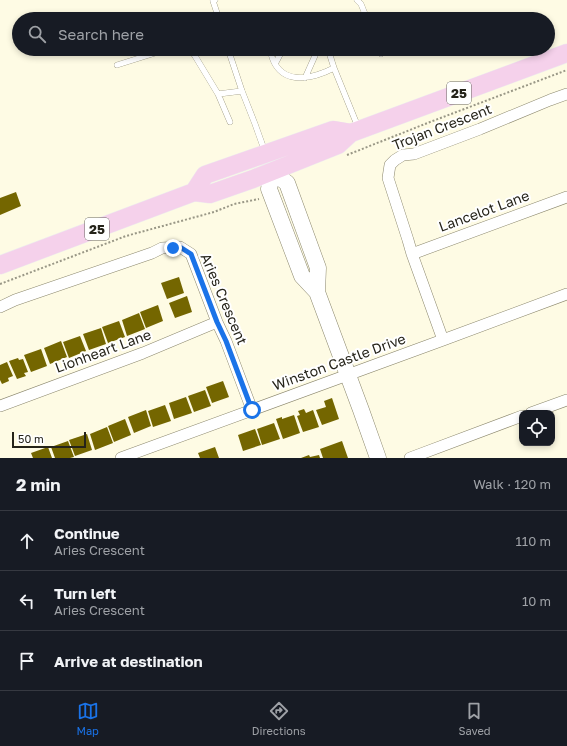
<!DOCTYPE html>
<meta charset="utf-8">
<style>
:root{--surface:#171b24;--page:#20242c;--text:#f1f3f6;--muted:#9ea1a6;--line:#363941;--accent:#1a73e8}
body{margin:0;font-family:"Golos Text",sans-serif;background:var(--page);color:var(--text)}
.controls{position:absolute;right:12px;bottom:12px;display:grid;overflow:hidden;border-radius:8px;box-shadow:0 2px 6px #0003}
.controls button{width:36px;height:36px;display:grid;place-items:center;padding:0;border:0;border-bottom:1px solid var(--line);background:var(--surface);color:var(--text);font:20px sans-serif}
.scale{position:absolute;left:12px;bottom:10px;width:74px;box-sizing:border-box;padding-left:4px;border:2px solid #252319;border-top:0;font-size:11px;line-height:14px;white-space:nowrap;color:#252319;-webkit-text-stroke:3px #fff;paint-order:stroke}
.stop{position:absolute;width:12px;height:12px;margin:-9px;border:3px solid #1a73e8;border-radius:50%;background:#fff}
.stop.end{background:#1a73e8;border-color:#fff;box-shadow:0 1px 4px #0008}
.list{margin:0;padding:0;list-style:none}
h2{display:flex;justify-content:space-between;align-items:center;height:52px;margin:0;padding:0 16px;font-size:17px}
h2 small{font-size:13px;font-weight:400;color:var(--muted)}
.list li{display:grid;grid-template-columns:26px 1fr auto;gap:12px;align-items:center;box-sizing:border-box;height:60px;padding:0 16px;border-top:1px solid var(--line)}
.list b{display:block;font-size:15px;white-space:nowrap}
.list p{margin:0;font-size:13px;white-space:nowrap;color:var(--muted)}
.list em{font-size:13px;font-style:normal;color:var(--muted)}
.icon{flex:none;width:22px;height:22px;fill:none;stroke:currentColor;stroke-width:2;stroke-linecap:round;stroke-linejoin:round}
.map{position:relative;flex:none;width:567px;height:458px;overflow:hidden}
.search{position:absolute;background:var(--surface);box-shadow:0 2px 6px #0003;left:12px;right:12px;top:12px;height:44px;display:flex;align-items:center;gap:10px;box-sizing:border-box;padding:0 14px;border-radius:22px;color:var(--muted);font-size:15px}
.sheet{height:232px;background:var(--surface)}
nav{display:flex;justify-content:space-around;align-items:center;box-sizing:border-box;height:56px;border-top:1px solid var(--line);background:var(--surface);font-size:11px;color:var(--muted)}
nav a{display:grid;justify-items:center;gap:2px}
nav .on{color:var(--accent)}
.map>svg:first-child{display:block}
</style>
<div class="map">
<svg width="567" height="458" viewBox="0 0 567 458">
<rect width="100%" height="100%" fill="#fefbe4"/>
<path fill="#746600" d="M16 192 21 206 0 215V198Z
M179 277 184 293 167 299 161 283Z
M187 296 192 312 175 318 169 303Z
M158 305 163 321 146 328 140 312Z
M139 313 145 329 127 336 122 320Z
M119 321 125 337 108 343 102 327Z
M101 328 106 344 89 350 83 334Z
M80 336 86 351 69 358 63 342Z
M61 341 67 357 50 364 44 348Z
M41 349 47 366 31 372 24 355Z
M18 358 19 360 23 359 28 372 24 373 26 376 17 379 9 361Z
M7 362 13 376 8 378 9 381 2 384 0 380V365Z
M223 381 229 397 212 403 206 387Z
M205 390 211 406 194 412 188 396Z
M186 397 192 413 174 419 169 403Z
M332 398 339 419 322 425 316 410 326 407 324 401Z
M165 405 171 421 153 427 148 411Z
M304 409 306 413 313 410 319 427 303 432 297 416 300 415 298 411Z
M146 410 151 426 134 433 128 417Z
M294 415 300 433 283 439 276 419 282 417V419Z
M125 419 131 435 114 442 108 426Z
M274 423 280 439 262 445 257 429Z
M107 427 113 443 95 450 90 434Z
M255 429 261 445 243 451 238 435Z
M87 434 92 450 75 456 69 440Z
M68 441 74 457 70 458H55L51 447Z
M342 441 348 458H323L320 449Z
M48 447 52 458H33L31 453Z
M215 447 219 458H200L198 453Z
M309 455 310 457 319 455 320 458H301Z"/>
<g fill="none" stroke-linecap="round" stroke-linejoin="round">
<g stroke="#8c886e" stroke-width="6">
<path id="lane" d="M215 0 213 1 219 19
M357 0 361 4 367 19
M190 49 195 56 218 94 242 91
M228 49 242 91 255 124 265 152
M270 49C271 54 272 59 275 64 288 86 316 77 334 68
M328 49 334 68 358 127
M379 49 381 54
M275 64 283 49
M117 65 168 49
M305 78 318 49
M218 94 230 122"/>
</g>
<g stroke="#8c886e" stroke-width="12">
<path id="street" d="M412 254 567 197
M0 307 15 300 152 253 162 248 180 247 191 254 217 322 226 341 252 410
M443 340 412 254 408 240 388 178 390 165 395 160 403 155 414 154 480 129 550 100 567 94
M0 406 143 353 217 322
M531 413 567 400
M121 458 443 340 567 294
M410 458 522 416"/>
</g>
<g stroke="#8c886e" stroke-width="17">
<path id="secondary" d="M317 292 302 276 269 189 272 172 287 183 318 268 317 292 361 410 378 458"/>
</g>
<g stroke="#eeeded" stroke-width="19">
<path id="primary" d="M194 192 205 175 333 130 351 133
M0 265 194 192 210 194 253 179 338 145 351 133 567 53"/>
</g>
<path stroke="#999786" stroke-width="2" stroke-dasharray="2 2" stroke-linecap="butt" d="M347 155 430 122 567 70
M0 284 126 236 214 212 234 204 259 199"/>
<use href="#lane" stroke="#fff" stroke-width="5.5"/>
<use href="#street" stroke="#fff" stroke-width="11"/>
<use href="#secondary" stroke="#fff" stroke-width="16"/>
<use href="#primary" stroke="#f5d1eb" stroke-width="18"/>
</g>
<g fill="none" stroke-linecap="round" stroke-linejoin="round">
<path stroke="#1a73e8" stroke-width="5" d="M173 248 180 247 191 254 217 322 226 341 252 410"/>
</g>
<g text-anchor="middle" stroke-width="4" stroke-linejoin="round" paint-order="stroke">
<g fill="#fff" stroke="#66655e" stroke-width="1">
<rect x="447" y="82" width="24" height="22" rx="3"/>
<rect x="85" y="218" width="24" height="22" rx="3"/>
</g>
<g font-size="13" font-weight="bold" fill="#252319">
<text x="459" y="98">25</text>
<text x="97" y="234">25</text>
</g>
<g font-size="14" fill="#252319" stroke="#fff">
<text transform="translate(442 127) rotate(-21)" y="5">Trojan Crescent</text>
<text transform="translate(484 211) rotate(-20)" y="5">Lancelot Lane</text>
<text transform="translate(224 299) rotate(67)" y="5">Aries Crescent</text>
<text transform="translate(103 351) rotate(-20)" y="5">Lionheart Lane</text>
<text transform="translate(339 362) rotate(-20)" y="5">Winston Castle Drive</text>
</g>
</g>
</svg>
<div class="controls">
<button><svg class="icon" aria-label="locate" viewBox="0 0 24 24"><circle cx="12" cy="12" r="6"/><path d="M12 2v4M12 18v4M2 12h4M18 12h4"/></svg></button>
</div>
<div class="scale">50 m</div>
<div class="stop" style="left:252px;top:410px"></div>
<div class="stop end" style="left:173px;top:248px"></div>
<div class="search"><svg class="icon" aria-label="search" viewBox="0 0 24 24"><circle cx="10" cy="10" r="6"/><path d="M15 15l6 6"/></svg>Search here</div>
</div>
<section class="sheet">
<h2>2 min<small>Walk · 120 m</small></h2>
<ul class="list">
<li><svg class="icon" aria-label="ahead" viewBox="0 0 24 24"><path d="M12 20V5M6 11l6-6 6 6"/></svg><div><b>Continue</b><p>Aries Crescent</p></div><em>110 m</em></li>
<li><svg class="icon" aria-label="left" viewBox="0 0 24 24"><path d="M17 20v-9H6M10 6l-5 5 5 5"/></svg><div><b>Turn left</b><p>Aries Crescent</p></div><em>10 m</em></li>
<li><svg class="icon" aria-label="arrive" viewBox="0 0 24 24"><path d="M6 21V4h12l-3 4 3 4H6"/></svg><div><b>Arrive at destination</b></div></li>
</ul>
</section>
<nav>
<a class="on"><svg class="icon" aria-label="map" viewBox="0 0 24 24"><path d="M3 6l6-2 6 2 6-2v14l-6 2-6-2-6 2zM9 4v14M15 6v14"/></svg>Map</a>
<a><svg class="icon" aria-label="directions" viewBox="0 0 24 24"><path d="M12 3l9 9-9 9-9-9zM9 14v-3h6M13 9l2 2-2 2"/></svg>Directions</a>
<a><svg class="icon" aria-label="saved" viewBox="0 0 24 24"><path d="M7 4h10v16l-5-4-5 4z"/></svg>Saved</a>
</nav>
